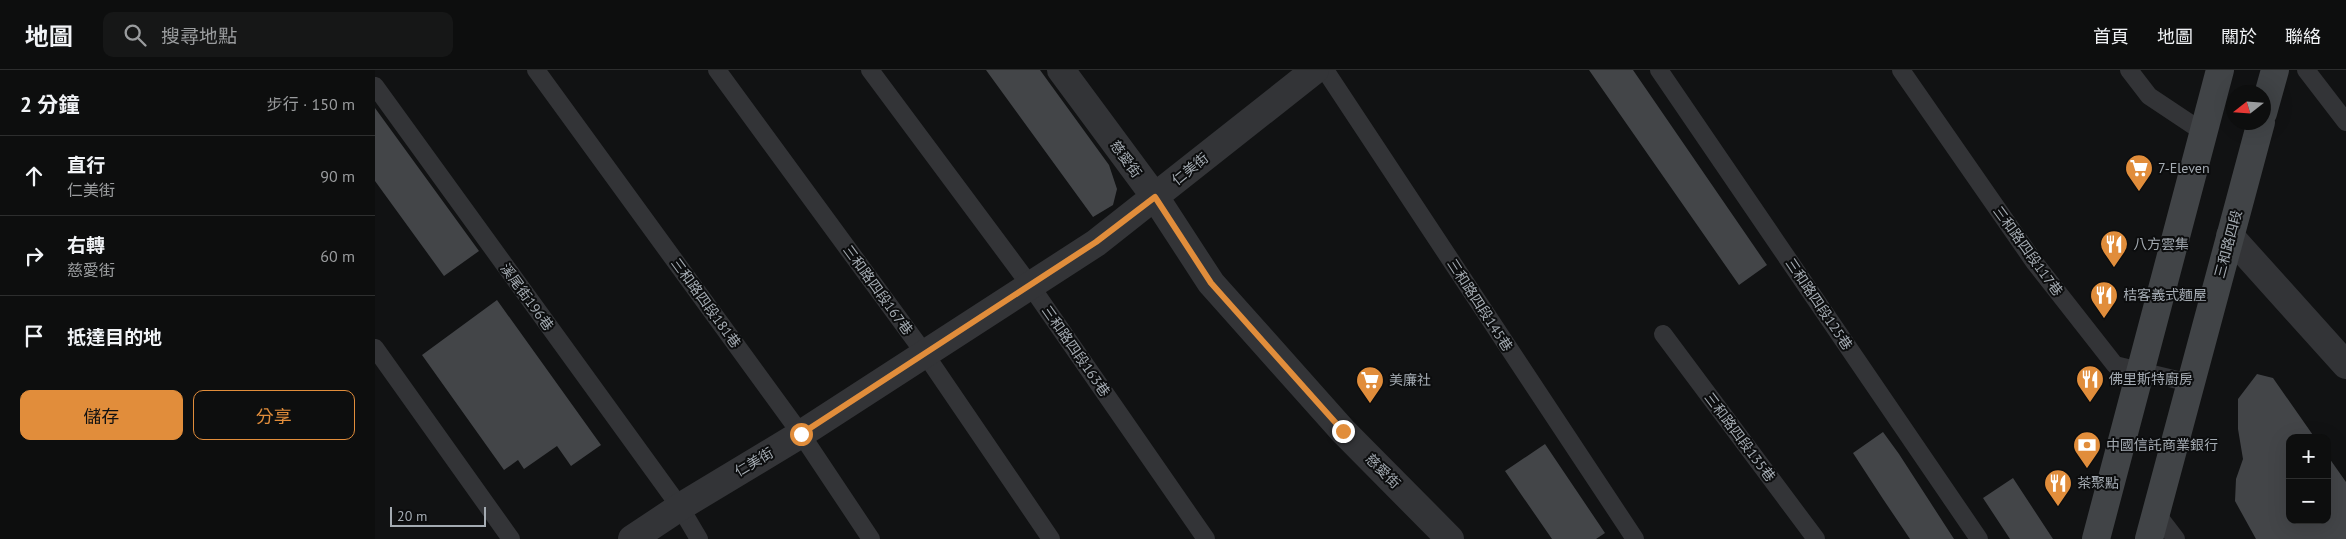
<!DOCTYPE html>
<html lang="zh-TW">
<meta charset="utf-8">
<style>
:root{--surface:#0d0e0e;--page:#161717;--text:#f1f3f6;--muted:#9a9c9e;--line:#2d2e2e;--accent:#e18d3b}
body{margin:0;font-family:"PT Sans","Noto Sans TC",sans-serif;background:var(--page);color:var(--text)}
.controls{position:absolute;right:15px;bottom:15px;display:grid;overflow:hidden;border-radius:10px;box-shadow:0 5px 20px #0002}
.controls button{width:45px;height:45px;display:grid;place-items:center;padding:0;border:0;border-bottom:1px solid var(--line);background:var(--surface);color:var(--text);font:25px sans-serif}
.compass{position:absolute;left:1851px;top:15px;width:45px;height:45px;border-radius:50%;background:var(--surface);box-shadow:0 5px 20px #0002;rotate:253deg}
.scale{position:absolute;left:15px;bottom:12px;width:96px;box-sizing:border-box;padding-left:5px;border:2px solid #a4abb2;border-top:0;font-size:14px;line-height:18px;white-space:nowrap;color:#a4abb2;-webkit-text-stroke:4px #0c0d0e;paint-order:stroke}
.stop{position:absolute;width:15px;height:15px;margin:-11px;border:4px solid #e18d3b;border-radius:50%;background:#fff}
.stop.end{background:#e18d3b;border-color:#fff;box-shadow:0 1px 5px #0008}
.list{margin:0;padding:0;list-style:none}
h2{display:flex;justify-content:space-between;align-items:center;height:65px;margin:0;padding:0 20px;font-size:21px}
h2 small{font-size:16px;font-weight:400;color:var(--muted)}
.list li{display:grid;grid-template-columns:32px 1fr auto;gap:15px;align-items:center;box-sizing:border-box;height:80px;padding:0 20px;border-top:1px solid var(--line)}
.list b{display:block;font-size:19px;white-space:nowrap}
.list p{margin:0;font-size:16px;white-space:nowrap;color:var(--muted)}
.list em{font-size:16px;font-style:normal;color:var(--muted)}
.actions{display:flex;gap:10px;padding:15px 20px}
.actions a{flex:1;padding:11px 0;border:1px solid var(--accent);border-radius:10px;text-align:center;font-size:18px;color:var(--accent)}
.actions .main{background:var(--accent);color:#111}
.icon{flex:none;width:28px;height:28px;fill:none;stroke:currentColor;stroke-width:2;stroke-linecap:round;stroke-linejoin:round}
.map{position:relative;flex:none;width:1971px;height:469px;overflow:hidden}
header{display:flex;align-items:center;gap:30px;box-sizing:border-box;height:70px;padding:0 25px;background:var(--surface);border-bottom:1px solid var(--line)}
header strong{font-size:24px}
nav{display:flex;gap:28px;margin-inline-start:auto;font-size:18px}
.search{width:350px;height:45px;background:var(--page);display:flex;align-items:center;gap:12px;box-sizing:border-box;padding:0 18px;border-radius:10px;color:var(--muted);font-size:19px}
main{display:flex}
aside{flex:1;background:var(--surface)}
.map>svg:first-child{display:block}
</style>
<header>
<strong>地圖</strong>
<div class="search"><svg class="icon" aria-label="search" viewBox="0 0 24 24"><circle cx="10" cy="10" r="6"/><path d="M15 15l6 6"/></svg>搜尋地點</div>
<nav><a>首頁</a><a>地圖</a><a>關於</a><a>聯絡</a></nav>
</header>
<main>
<aside>
<h2>2 分鐘<small>步行 · 150 m</small></h2>
<ul class="list">
<li><svg class="icon" aria-label="ahead" viewBox="0 0 24 24"><path d="M12 20V5M6 11l6-6 6 6"/></svg><div><b>直行</b><p>仁美街</p></div><em>90 m</em></li>
<li><svg class="icon" aria-label="right" viewBox="0 0 24 24"><path d="M7 20v-9h11M14 6l5 5-5 5"/></svg><div><b>右轉</b><p>慈愛街</p></div><em>60 m</em></li>
<li><svg class="icon" aria-label="arrive" viewBox="0 0 24 24"><path d="M6 21V4h12l-3 4 3 4H6"/></svg><div><b>抵達目的地</b></div></li>
</ul>
<div class="actions"><a class="main">儲存</a><a>分享</a></div>
</aside>
<div class="map">
<svg width="1971" height="469" viewBox="0 0 1971 469">
<rect width="100%" height="100%" fill="#111213"/>
<path fill="#434548" d="M611 0H665L734 95 742 119 738 135 718 147Z
M1214 0H1258L1392 195 1364 215Z
M0 38 104 181 69 206 0 111Z
M122 230 226 375 196 396 182 376 149 399 143 390 129 400 47 285Z
M1882 304 1898 308 1940 368H1915V450H1952V385L1971 412V469H1881L1860 431 1861 409 1868 389 1863 359V329Z
M1508 362 1524 384 1579 469H1535L1508 429 1478 383Z
M1170 374 1230 463 1221 469H1177L1130 401Z
M1638 408 1678 469H1635L1608 428Z"/>
<g fill="none" stroke-linecap="round" stroke-linejoin="round">
<path stroke="#333437" stroke-width="18" d="M161 0 426 364 496 469
M342 0 550 284 676 469
M495 0 655 215 831 469
M950 0 1260 469
M1284 0 1604 469
M1526 0 1660 193 1740 295 1815 313
M1754 0 1774 26 1828 62
M1931 0 1971 52
M0 16 305 437 324 469
M1288 264 1441 469
M0 278 136 469
M1781 443 1801 469"/>
<path stroke="#333437" stroke-width="28" d="M686 0 780 127 836 213 968 361 1075 469
M1855 166 1971 295
M257 469 305 437 426 364 721 173 940 0"/>
<path stroke="#414447" stroke-width="28" d="M1888 43 1900 0
M1721 469 1845 0
M1774 469 1886 52"/>
</g>
<g fill="none" stroke-linecap="round" stroke-linejoin="round">
<path stroke="#e18d3b" stroke-width="6" d="M426 364 721 172 780 127 836 213 968 361"/>
</g>
<defs>
<g id="supermarket-pin" transform="scale(1.4375)"><path d="M0 17L-7.5 6A9.5 9.5 0 1 1 7.5 6Z" fill="#e18d3b" stroke="#0c0d0e"/><path d="M-6-5.5h2.5l.6 2H6L4.5 2H-2.5L-4.4-4H-6ZM-1.5 3.2a1.3 1.3 0 1 0 .1 0ZM3 3.2a1.3 1.3 0 1 0 .1 0Z" fill="#fff"/></g>
<g id="restaurant-pin" transform="scale(1.4375)"><path d="M0 17L-7.5 6A9.5 9.5 0 1 1 7.5 6Z" fill="#e18d3b" stroke="#0c0d0e"/><path d="M-5-6h1v4h1v-4h1v4h1v-4h1v5L-1.5 .5V6h-2V.5L-5-1ZM5-6V6H3V1.5H1.5Q1.5-4 5-6Z" fill="#fff"/></g>
<g id="bank-pin" transform="scale(1.4375)"><path d="M0 17L-7.5 6A9.5 9.5 0 1 1 7.5 6Z" fill="#e18d3b" stroke="#0c0d0e"/><path d="M-6-4H6V4H-6ZM0-2.3a2.3 2.3 0 1 0 0 4.6a2.3 2.3 0 1 0 0-4.6Z" fill="#fff"/></g>
</defs>
<g fill-rule="evenodd">
<use href="#supermarket-pin" x="1764" y="98"/>
<use href="#restaurant-pin" x="1739" y="174"/>
<use href="#restaurant-pin" x="1729" y="225"/>
<use href="#restaurant-pin" x="1715" y="309"/>
<use href="#supermarket-pin" x="995" y="310"/>
<use href="#bank-pin" x="1712" y="375"/>
<use href="#restaurant-pin" x="1683" y="413"/>
</g>
<g text-anchor="middle" stroke-width="4" stroke-linejoin="round" paint-order="stroke">
<g font-size="14" fill="#a4abb2" stroke="#0c0d0e">
<text transform="translate(751 89) rotate(54)" y="5">慈愛街</text>
<text transform="translate(815 99) rotate(-39)" y="5">仁美街</text>
<text transform="translate(1853 174) rotate(-75)" y="5">三和路四段</text>
<text transform="translate(1653 181) rotate(54)" y="5">三和路四段117巷</text>
<text transform="translate(503 220) rotate(54)" y="5">三和路四段167巷</text>
<text transform="translate(152 227) rotate(54)" y="5">溪尾街196巷</text>
<text transform="translate(331 233) rotate(54)" y="5">三和路四段181巷</text>
<text transform="translate(1444 234) rotate(56)" y="5">三和路四段125巷</text>
<text transform="translate(1105 235) rotate(57)" y="5">三和路四段145巷</text>
<text transform="translate(701 281) rotate(55)" y="5">三和路四段163巷</text>
<text transform="translate(1365 367) rotate(53)" y="5">三和路四段135巷</text>
<text transform="translate(379 392) rotate(-31)" y="5">仁美街</text>
<text transform="translate(1008 401) rotate(45)" y="5">慈愛街</text>
</g>
<g font-size="14" fill="#a4abb2" stroke="#0c0d0e" text-anchor="start">
<text x="1783" y="103">7-Eleven</text>
<text x="1758" y="179">八方雲集</text>
<text x="1748" y="230">桔客義式麵屋</text>
<text x="1734" y="314">佛里斯特廚房</text>
<text x="1014" y="315">美廉社</text>
<text x="1731" y="380">中國信託商業銀行</text>
<text x="1702" y="418">茶聚點</text>
</g>
</g>
</svg>
<div class="controls">
<button>+</button>
<button>−</button>
</div>
<svg class="compass" viewBox="-18 -18 36 36"><path d="M0-13l5 13h-10z" fill="#e53935"/><path d="M0 13l5-13h-10z" fill="#9a9c9e"/></svg>
<div class="scale">20 m</div>
<div class="stop" style="left:426px;top:364px"></div>
<div class="stop end" style="left:968px;top:361px"></div>
</div>
</main>
